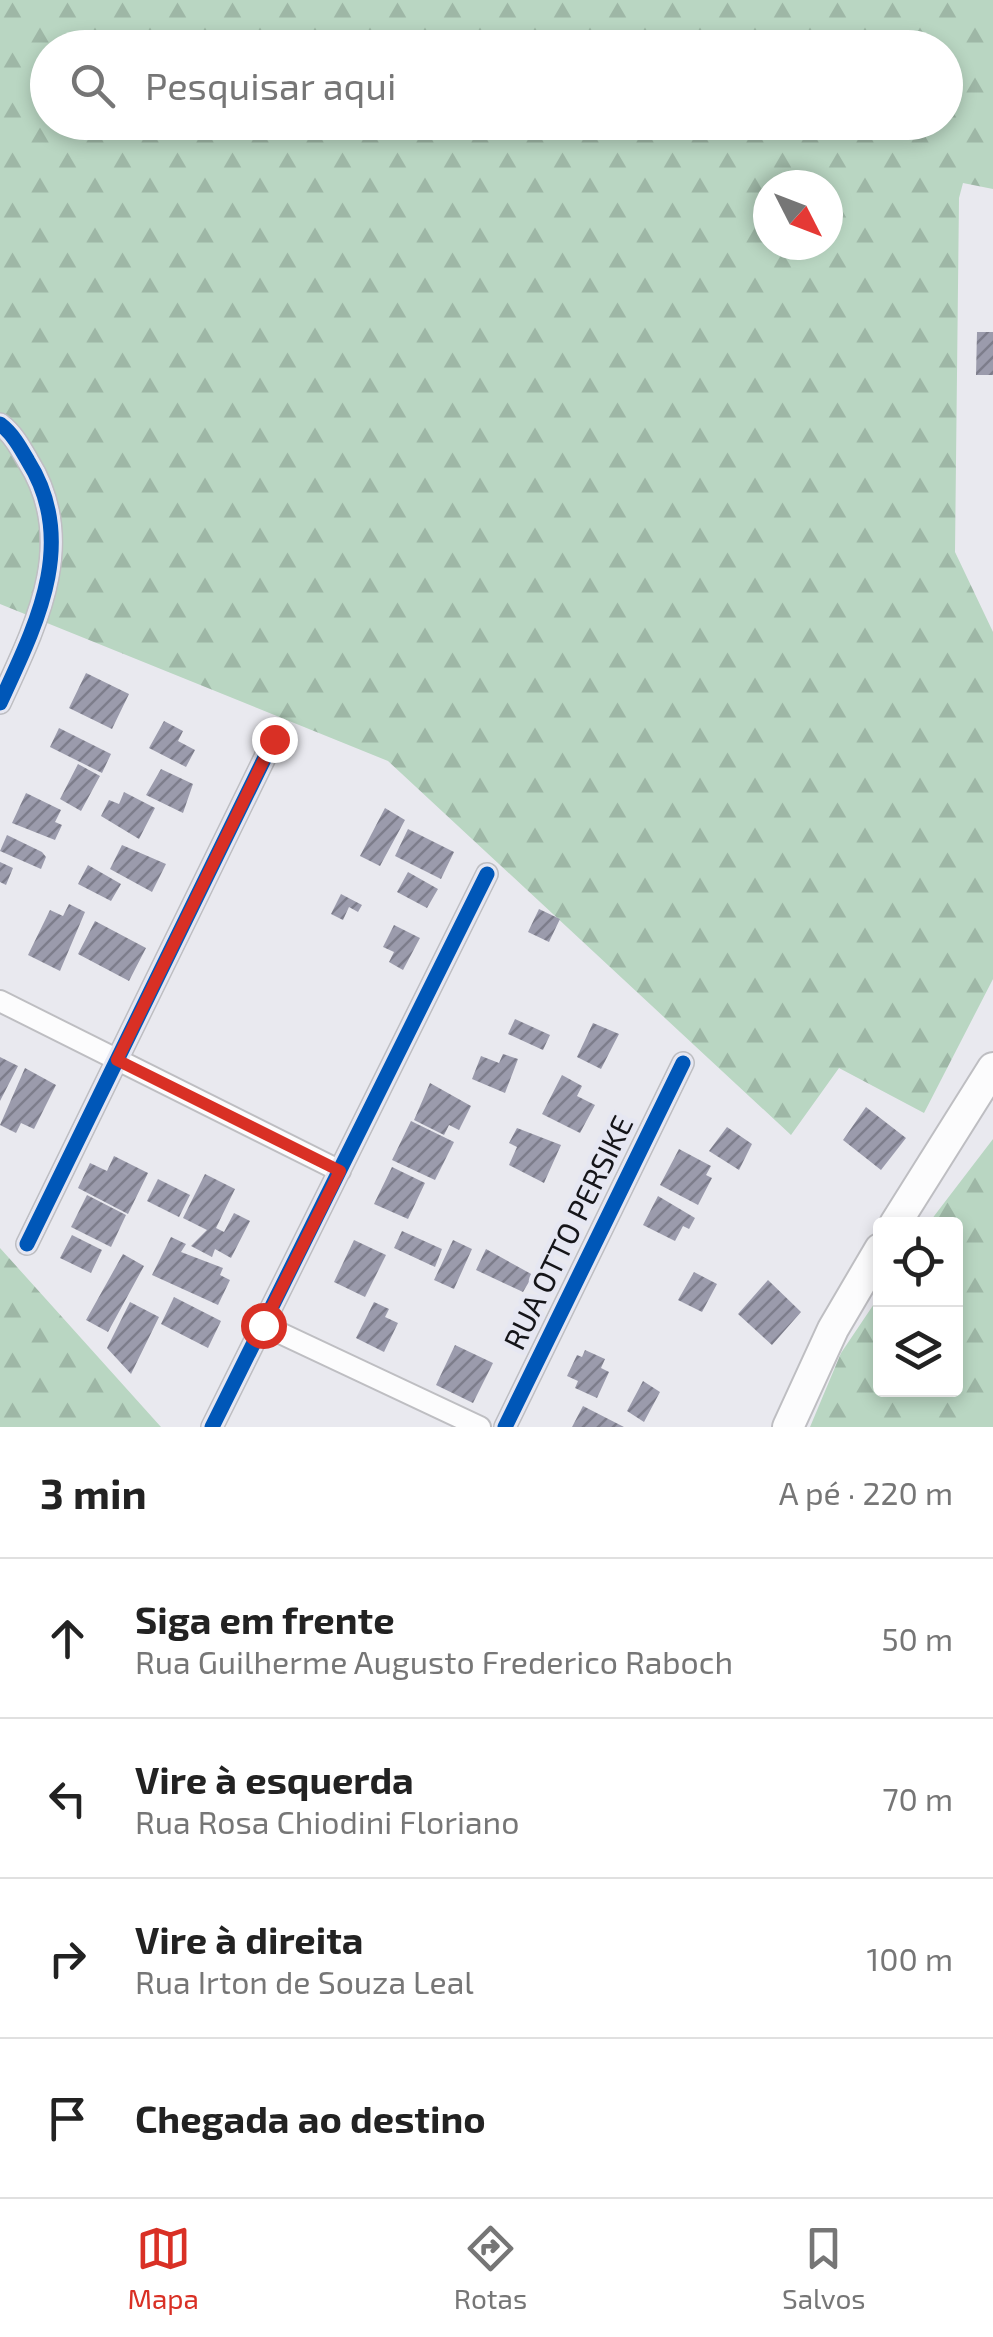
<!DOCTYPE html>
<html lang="pt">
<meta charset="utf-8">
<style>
:root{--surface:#fff;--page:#f6f6f6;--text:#222;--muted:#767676;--line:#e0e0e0;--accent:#d93025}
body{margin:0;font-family:"Exo 2",sans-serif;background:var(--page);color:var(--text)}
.controls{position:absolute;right:30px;bottom:30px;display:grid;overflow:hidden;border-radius:10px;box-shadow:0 5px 15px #0003}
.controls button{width:90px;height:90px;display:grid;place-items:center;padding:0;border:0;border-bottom:2px solid var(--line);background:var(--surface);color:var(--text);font:50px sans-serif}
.compass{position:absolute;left:753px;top:170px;width:90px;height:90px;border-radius:50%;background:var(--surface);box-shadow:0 5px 15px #0003;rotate:132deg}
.stop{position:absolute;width:30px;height:30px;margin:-22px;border:8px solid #d93025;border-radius:50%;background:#fff}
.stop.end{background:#d93025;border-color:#fff;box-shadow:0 2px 10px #0008}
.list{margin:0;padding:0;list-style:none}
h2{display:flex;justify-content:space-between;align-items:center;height:130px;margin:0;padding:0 40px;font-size:42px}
h2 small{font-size:32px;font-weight:400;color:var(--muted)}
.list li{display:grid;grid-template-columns:65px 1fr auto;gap:30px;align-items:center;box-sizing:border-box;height:160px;padding:0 40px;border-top:2px solid var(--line)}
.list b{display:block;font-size:38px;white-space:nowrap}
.list p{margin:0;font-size:32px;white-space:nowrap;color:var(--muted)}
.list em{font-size:32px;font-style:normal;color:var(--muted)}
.icon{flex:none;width:55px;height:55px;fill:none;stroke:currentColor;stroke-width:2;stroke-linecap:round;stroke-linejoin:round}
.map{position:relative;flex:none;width:993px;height:1427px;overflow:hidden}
.search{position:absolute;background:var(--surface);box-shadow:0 5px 15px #0003;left:30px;right:30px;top:30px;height:110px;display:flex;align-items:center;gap:25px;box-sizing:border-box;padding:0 35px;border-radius:55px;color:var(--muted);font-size:38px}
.sheet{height:770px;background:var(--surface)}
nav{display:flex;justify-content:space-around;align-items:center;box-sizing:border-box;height:140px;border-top:2px solid var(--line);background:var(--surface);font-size:28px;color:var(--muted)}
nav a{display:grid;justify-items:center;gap:5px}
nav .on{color:var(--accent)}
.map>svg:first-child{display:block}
</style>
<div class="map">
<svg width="993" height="1427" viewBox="0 0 993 1427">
<defs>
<pattern id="forest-firs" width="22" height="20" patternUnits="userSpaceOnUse" patternTransform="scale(2.5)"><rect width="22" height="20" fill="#b9d6c2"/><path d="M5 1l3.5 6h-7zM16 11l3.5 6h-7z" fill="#9eb7a6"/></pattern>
<pattern id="building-hatch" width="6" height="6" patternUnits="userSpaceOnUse" patternTransform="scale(2.5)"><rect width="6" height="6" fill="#9b9bac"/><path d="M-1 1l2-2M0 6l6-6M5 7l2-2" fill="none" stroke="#7d7d8b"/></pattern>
</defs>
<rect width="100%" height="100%" fill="#e9e9ef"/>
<path fill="url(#forest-firs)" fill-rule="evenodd" d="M0 0H993V189L963 183 959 198 955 552 993 632V979L924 1113 839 1068 791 1135 388 761 0 604ZM48 48H946V122H48ZM768 185H828V245H768Z
M993 1139V1427H810L841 1353 880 1295V1390H956V1224H928Z
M0 1248 161 1427H0Z"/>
<path fill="url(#building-hatch)" d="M977 332H993V375H976Z
M86 673 129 694 112 729 69 708Z
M164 721 183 731 178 741 195 750 186 767 149 748Z
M59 728 111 754 102 773 50 747Z
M78 764 100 776 81 811 60 799Z
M161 769 193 784 183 813 146 795Z
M124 792 155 808 139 839 101 816 109 800 119 804Z
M26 793 61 810 55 822 62 825 55 840 12 823Z
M385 808 405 820 380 866 360 856Z
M408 829 454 852 441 879 395 856Z
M7 835 42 852 46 857 41 869 0 851Z
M122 845 166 864 152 892 110 869Z
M0 862 13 868 6 885 0 882Z
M88 865 121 884 111 901 78 884Z
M408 872 438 889 427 908 397 892Z
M341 894 362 905 358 912 349 907 343 920 331 914Z
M69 904 85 912 60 971 28 955 50 910 63 916Z
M539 909 560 919 549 942 528 932Z
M95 921 146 948 129 981 78 954Z
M394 925 420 938 403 970 389 962 394 952 383 947Z
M515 1019 550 1035 543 1050 508 1034Z
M593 1023 619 1034 601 1069 577 1057Z
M503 1054 518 1059 505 1093 472 1079 481 1056 499 1063Z
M0 1057 18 1066 0 1101Z
M25 1068 56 1085 34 1129 21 1123 16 1133 0 1125Z
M562 1075 582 1086 577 1096 595 1105 580 1133 542 1114Z
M430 1083 471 1106 459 1130 449 1125 444 1135 414 1120Z
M866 1107 906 1138 881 1170 843 1140Z
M411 1121 454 1142 435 1180 392 1160Z
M727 1127 752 1144 739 1170 709 1151Z
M517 1128 561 1145 544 1183 509 1165 517 1147 509 1143Z
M679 1149 711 1166 706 1175 712 1178 698 1205 660 1185Z
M114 1156 148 1173 128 1214 78 1188 90 1163 107 1171Z
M392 1167 425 1183 408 1219 374 1204Z
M205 1174 235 1189 216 1228 224 1232 234 1213 250 1221 231 1258 215 1249 212 1257 191 1246 207 1230 183 1218Z
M158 1179 190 1195 179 1217 147 1201Z
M87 1195 126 1215 111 1247 71 1227Z
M658 1196 695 1218 689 1229 683 1226 675 1241 643 1225Z
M402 1231 442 1249 435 1267 394 1248Z
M72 1235 102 1250 91 1273 60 1258Z
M171 1237 186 1244 181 1252 223 1268 220 1275 230 1280 218 1305 152 1275Z
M354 1240 386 1255 365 1297 334 1282Z
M453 1240 472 1249 454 1289 434 1280Z
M486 1249 533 1275 523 1292 476 1270Z
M123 1254 144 1266 108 1332 86 1320Z
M694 1272 717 1284 702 1312 678 1300Z
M768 1280 801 1312 772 1345 738 1314Z
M174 1297 221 1321 208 1348 161 1324Z
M130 1302 159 1317 131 1374 107 1348Z
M374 1302 389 1309 385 1317 398 1323 384 1352 356 1338Z
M455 1345 493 1363 473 1403 436 1385Z
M585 1350 605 1359 601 1368 609 1372 597 1398 575 1388 578 1381 567 1376 577 1355 582 1357Z
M643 1381 660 1392 644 1422 627 1411Z
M583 1406 624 1427H572Z"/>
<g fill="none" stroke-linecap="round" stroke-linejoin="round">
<g stroke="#bebec2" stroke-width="24">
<path id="minor" d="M0 424C13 434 20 447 28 461 79 542 36 625 0 703
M0 1001 340 1171
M27 1244 274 739
M263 1325 480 1427
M212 1427 487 874
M505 1427 683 1063"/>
</g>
<g stroke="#bebec2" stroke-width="34">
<path id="secondary" d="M895 1224 993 1068
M788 1427 833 1329 880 1249"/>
</g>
<use href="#minor" stroke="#fcfcfd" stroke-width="20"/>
<use href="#secondary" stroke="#fcfcfd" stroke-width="30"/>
<g stroke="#e6e7f2" stroke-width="21">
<path id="cycleway" d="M0 424C13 434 20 447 28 461 79 542 36 625 0 703
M27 1244 274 739
M212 1427 487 874
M505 1427 683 1063"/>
</g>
<use href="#cycleway" stroke="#0057b8" stroke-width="15"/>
</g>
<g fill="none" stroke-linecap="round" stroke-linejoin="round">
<path stroke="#d93025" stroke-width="12" d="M263 1325 340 1171 117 1060 274 739"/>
</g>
<g text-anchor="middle" stroke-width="10" stroke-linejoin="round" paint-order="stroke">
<g font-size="30" fill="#151519" stroke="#e6e7f2">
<text transform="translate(569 1233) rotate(-64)" y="10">RUA OTTO PERSIKE</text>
</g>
</g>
</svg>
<div class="controls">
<button><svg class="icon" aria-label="locate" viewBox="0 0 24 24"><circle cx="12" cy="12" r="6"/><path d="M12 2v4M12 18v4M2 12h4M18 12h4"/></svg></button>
<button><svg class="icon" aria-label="layers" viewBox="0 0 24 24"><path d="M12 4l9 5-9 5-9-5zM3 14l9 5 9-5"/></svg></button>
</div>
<svg class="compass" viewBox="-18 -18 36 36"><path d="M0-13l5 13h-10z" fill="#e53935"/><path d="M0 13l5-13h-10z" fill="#767676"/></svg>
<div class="stop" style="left:263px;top:1325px"></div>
<div class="stop end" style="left:274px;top:739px"></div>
<div class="search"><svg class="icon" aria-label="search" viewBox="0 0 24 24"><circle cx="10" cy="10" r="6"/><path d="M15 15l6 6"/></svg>Pesquisar aqui</div>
</div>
<section class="sheet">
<h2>3 min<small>A pé · 220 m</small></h2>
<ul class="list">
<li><svg class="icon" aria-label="ahead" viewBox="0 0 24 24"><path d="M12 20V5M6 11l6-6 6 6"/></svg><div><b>Siga em frente</b><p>Rua Guilherme Augusto Frederico Raboch</p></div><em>50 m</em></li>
<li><svg class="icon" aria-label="left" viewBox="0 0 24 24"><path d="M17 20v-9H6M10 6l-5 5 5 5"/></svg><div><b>Vire à esquerda</b><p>Rua Rosa Chiodini Floriano</p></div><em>70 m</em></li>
<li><svg class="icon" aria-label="right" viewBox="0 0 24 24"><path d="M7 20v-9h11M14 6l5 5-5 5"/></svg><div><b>Vire à direita</b><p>Rua Irton de Souza Leal</p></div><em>100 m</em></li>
<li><svg class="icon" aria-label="arrive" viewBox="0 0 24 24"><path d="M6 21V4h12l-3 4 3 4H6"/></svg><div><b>Chegada ao destino</b></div></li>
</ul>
</section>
<nav>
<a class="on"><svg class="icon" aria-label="map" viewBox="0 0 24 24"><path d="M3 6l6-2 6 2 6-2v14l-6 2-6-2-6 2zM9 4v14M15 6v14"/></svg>Mapa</a>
<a><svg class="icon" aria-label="directions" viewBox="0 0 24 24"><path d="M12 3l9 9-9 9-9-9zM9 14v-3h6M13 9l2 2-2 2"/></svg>Rotas</a>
<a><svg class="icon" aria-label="saved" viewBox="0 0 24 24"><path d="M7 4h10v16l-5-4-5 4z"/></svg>Salvos</a>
</nav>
